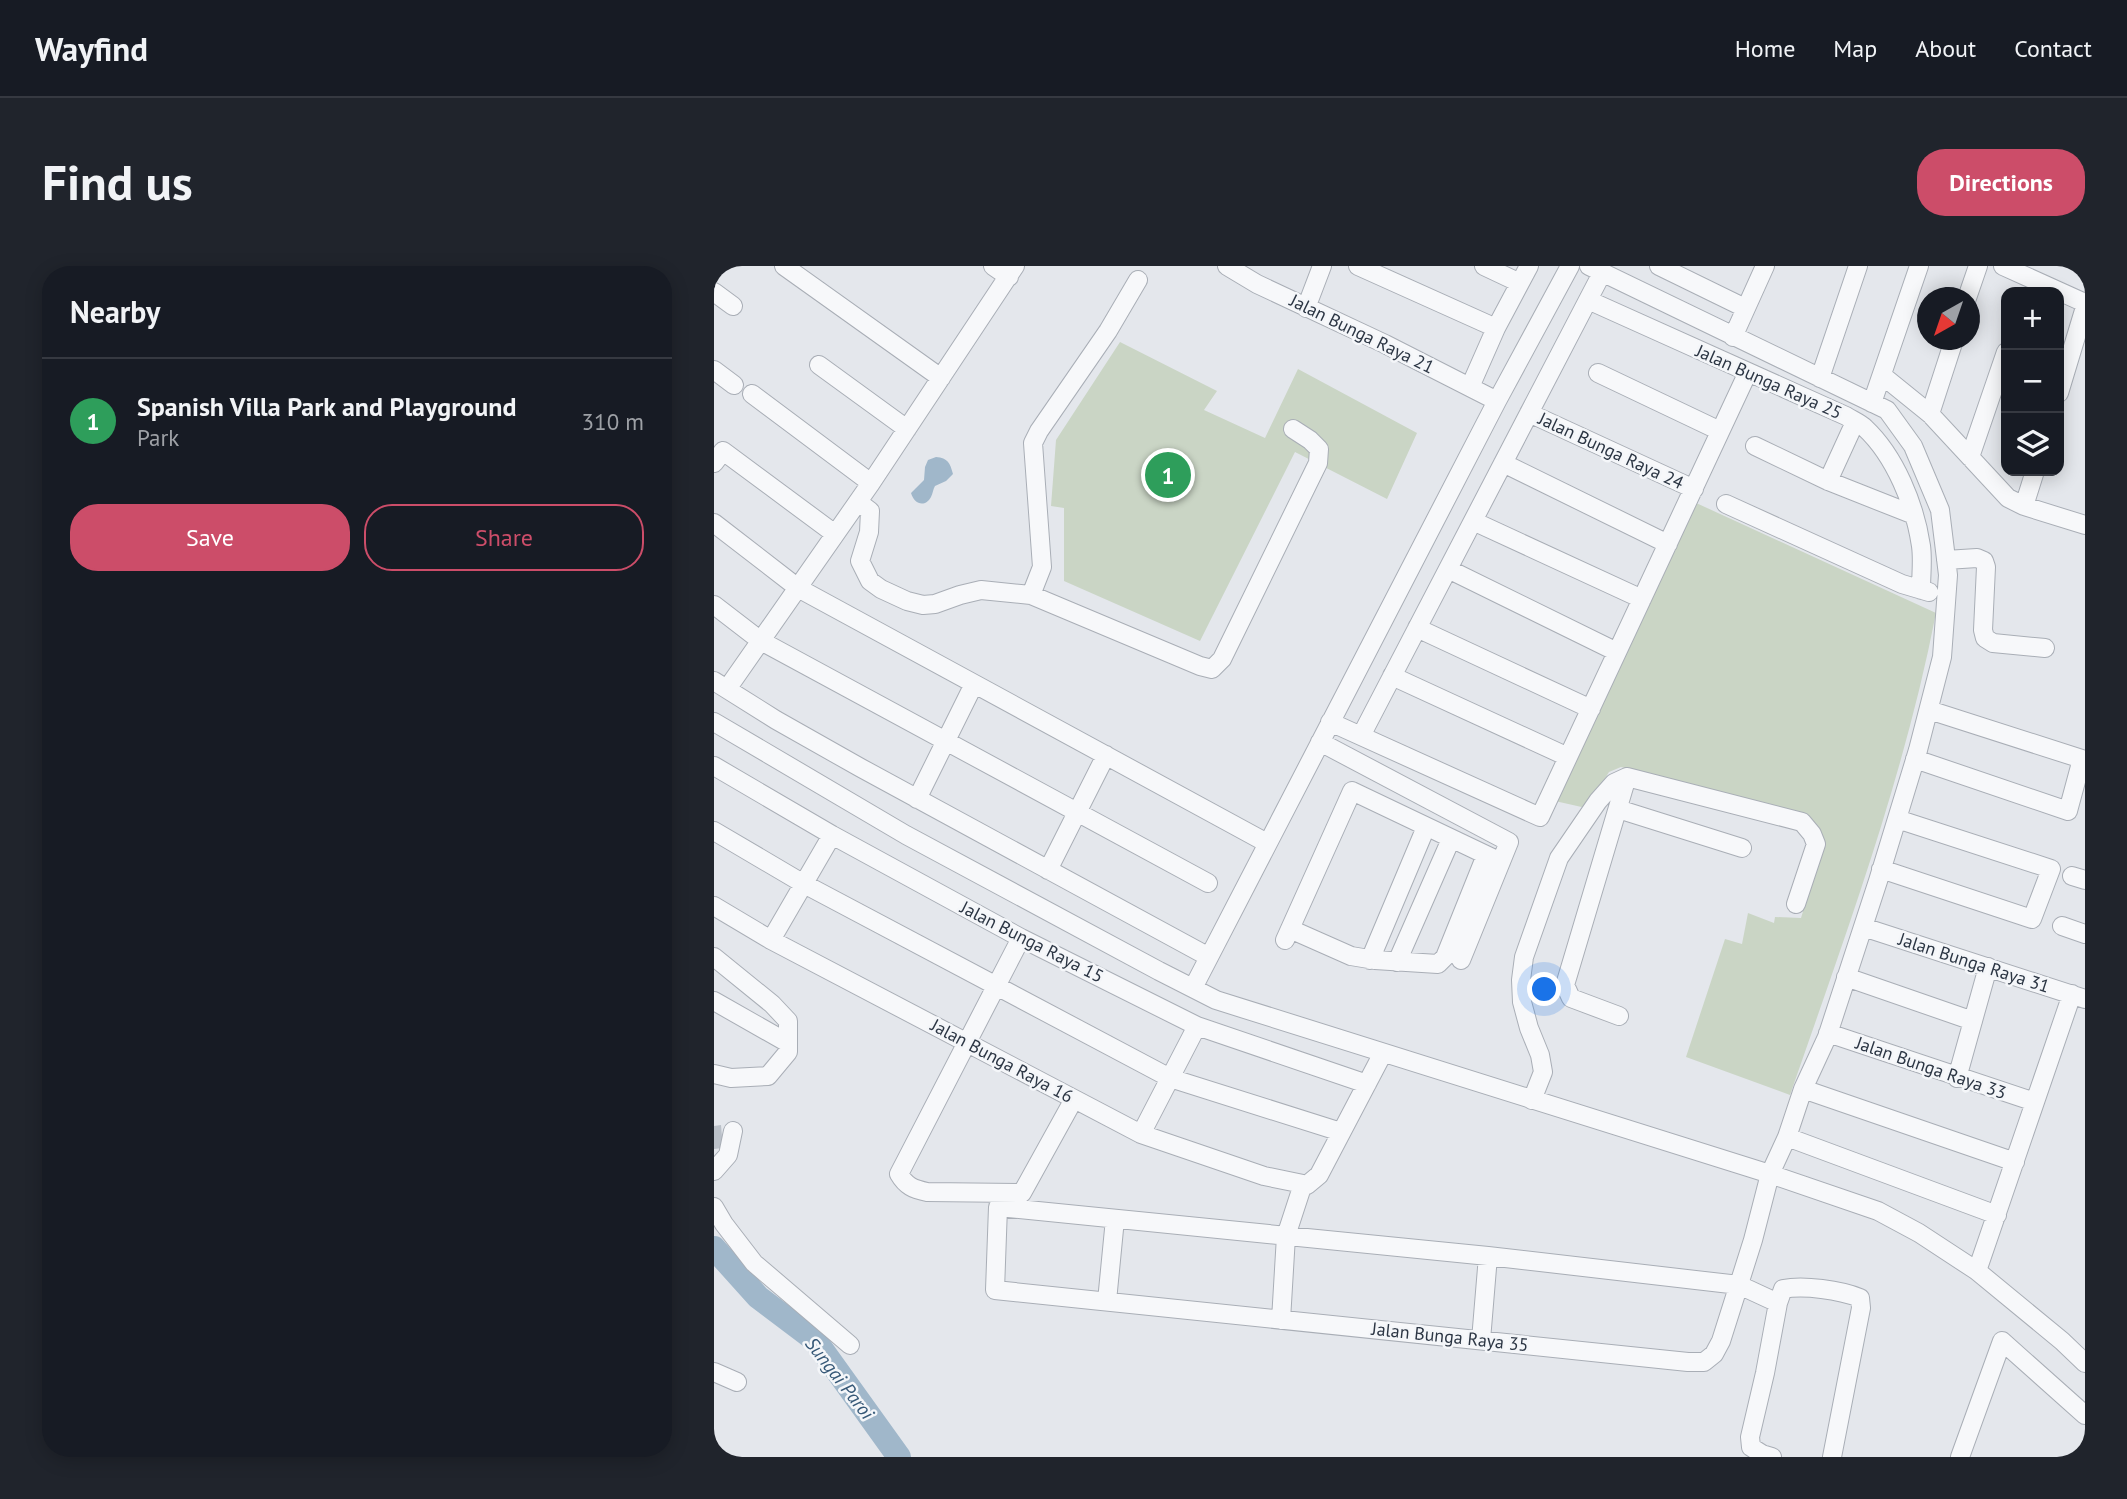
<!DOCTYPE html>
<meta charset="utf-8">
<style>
:root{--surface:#171b24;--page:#20242c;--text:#f1f3f6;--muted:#9ea1a6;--line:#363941;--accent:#cc4d69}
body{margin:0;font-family:"PT Sans",sans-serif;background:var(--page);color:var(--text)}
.controls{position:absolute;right:21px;top:21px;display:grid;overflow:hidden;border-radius:14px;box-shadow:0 4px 18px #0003}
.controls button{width:63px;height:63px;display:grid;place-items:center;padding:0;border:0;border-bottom:2px solid var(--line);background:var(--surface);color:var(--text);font:35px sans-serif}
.compass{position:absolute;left:1203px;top:21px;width:63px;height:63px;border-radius:50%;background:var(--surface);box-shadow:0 4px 18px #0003;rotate:220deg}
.you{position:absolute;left:831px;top:724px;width:24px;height:24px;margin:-18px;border:5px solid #fff;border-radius:50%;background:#1a73e8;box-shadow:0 0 0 10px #1a73e833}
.badge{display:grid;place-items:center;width:46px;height:46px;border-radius:50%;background:var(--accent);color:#fff;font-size:23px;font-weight:700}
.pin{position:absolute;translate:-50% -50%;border:4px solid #fff;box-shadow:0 2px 7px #0006}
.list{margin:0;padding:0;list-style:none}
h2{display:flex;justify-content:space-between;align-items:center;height:91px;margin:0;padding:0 28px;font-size:30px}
h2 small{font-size:23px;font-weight:400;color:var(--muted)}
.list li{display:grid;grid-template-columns:46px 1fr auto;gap:21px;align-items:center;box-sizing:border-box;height:126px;padding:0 28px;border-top:2px solid var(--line)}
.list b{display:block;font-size:26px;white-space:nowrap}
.list p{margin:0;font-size:23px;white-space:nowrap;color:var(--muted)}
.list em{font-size:23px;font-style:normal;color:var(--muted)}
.actions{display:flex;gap:14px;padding:21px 28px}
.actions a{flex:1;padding:16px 0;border:2px solid var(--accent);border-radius:28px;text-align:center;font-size:24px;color:var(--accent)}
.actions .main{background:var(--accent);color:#fff}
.icon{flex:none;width:38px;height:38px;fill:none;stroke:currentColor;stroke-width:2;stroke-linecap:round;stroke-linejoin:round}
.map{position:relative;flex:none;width:1371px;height:1191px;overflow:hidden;border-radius:28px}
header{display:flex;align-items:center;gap:42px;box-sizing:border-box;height:98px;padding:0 35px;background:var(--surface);border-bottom:2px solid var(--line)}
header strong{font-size:33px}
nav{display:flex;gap:38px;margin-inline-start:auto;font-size:24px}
.intro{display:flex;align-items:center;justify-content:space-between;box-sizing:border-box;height:168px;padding:0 42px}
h1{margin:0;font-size:49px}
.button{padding:18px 32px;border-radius:28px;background:var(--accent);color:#fff;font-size:24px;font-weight:700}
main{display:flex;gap:42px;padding:0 42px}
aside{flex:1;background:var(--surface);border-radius:28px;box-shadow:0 4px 18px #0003}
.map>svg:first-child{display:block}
</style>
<header>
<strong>Wayfind</strong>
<nav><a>Home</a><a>Map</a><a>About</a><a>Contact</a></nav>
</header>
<div class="intro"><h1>Find us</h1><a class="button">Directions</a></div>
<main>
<aside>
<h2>Nearby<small></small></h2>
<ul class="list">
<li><span class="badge" style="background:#2e9e5b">1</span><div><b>Spanish Villa Park and Playground</b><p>Park</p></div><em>310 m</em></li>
</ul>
<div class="actions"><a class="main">Save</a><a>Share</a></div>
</aside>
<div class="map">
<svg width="1371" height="1191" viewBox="0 0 1371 1191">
<rect width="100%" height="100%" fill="#e4e7ec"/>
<path fill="#cad5c5" d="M406 76 503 125 490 144 551 172 584 103 703 167 673 233 581 186 486 375 350 315V242L337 240 342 174Z
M980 236 1222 347C1190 512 1131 670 1076 829L972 791 1011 673 1028 678 1034 647 1060 657 1061 651 1087 652 1110 576 1092 551 907 501 895 506 872 542 841 535Z"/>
<path fill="#a0b7ca" d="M222 191C234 192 236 197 239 208L232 215 221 220C219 223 219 227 217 231 211 242 200 238 197 227L210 214 211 201 214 194Z"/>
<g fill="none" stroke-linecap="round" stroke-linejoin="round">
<path stroke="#a0b7ca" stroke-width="24" d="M0 982 44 1031 101 1074 185 1191"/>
</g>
<path fill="#bbc1c9" d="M7 859 9 882 0 883V860Z"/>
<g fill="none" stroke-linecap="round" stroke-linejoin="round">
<g stroke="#a9aeb6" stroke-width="20">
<path id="minor" d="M70 0 227 112
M279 0 295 11
M513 0 543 18 671 78 783 135
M644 0 782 62
M770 0 806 17
M875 0 1173 144 1199 180 1226 244 1234 309 1228 391 1204 484 1164 615 1113 771 1089 823 1073 871 1056 908 1039 974 1007 1075 1000 1088 990 1096H974L281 1024 284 941 774 990 1025 1019 1064 1037 1051 1107 1036 1171 1037 1181 1048 1188 1058 1191
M945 0 1031 42
M1289 0 1371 37
M0 26 19 40
M1253 32 1264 0
M874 34 1132 150C1138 154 1146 157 1151 162 1181 190 1201 239 1207 280 1209 294 1207 309 1207 324
M592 42 608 0
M1019 71 1051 0
M105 99 193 163
M0 104 20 119
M884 107 1006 165
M1169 110 1216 148 1294 232 1310 240 1371 259
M1106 112 1144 0
M756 121 782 62 815 0
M1345 127 1371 41
M38 128 157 217
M1158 137 1205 0
M815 147 980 223
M1216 148 1240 74
M1041 180 1114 215 1200 249
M1256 191 1292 86
M0 197 9 185 121 268
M789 197 954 278
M1114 215 1141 156
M144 236 156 245 155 266 146 295 156 315 167 323 193 335 209 339 221 338 246 329 267 324 317 329 486 400 498 403 508 393 604 197 605 183 596 174 579 163
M1012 238 1188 318 1215 326
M1310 240 1321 205
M759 255 928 333
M0 257 84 322 553 577
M1232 294 1263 292 1270 295 1272 301 1269 364 1271 372 1279 377 1331 382
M734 303 903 386
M317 329 328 301 319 177 325 165 394 65 424 14
M0 339 47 375 494 617
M703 362 877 443
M678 410 854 491
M0 415 62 454 147 502 495 691
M13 423 157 217 301 0
M0 456 192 569 445 705 502 734 1056 908 1164 945 1205 967 1263 1005 1348 1075 1371 1097
M616 456 826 551 1034 106
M647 470 888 7
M606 476 795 576 747 694
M1201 493 1354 545 1368 493 1215 444
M0 500 118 569 307 672 483 760 653 818
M203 533 260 418
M904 543 1028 582
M0 565 90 618 456 812 627 866
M1167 603 1318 653 1337 603 1183 553
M334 604 392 489
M1358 610 1371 614
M0 640 57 674 427 868 550 910 589 918
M1348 660 1371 668
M1149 661 1371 733
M576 663 637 690 661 694 724 698 731 691 772 589
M307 672 185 908C192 920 199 923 213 926L308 927 360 833
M57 674 118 569
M571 674 638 525 787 596
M0 691 58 738 74 755V786L54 810 17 812 0 808
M656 694 712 561
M683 696 737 573
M1132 711 1259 755
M479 722 783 135 856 0
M0 735 74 777
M905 750 857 732 851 719 913 511
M1114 767 1321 836
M1243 812 1274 701
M1089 823 1301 896
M818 834 829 806 826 789 815 762 808 736 807 714 810 691 845 592 884 535 900 517 913 511 1088 556 1098 568 1102 578 1082 638
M427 868 483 760
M1073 871 1283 949
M0 905 14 889 19 865
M0 941 10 958 40 997 136 1079
M1263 1005 1358 728
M393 1035 401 953
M1064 1037 1069 1023C1090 1019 1126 1024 1146 1032L1147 1042 1118 1191
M567 1054 572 970 589 918 593 919 605 909 669 787
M767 1074 774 990
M0 1106 23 1116
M1246 1191 1288 1075 1371 1149"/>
</g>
<use href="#minor" stroke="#f7f8fa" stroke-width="18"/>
</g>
<g text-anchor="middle" stroke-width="5" stroke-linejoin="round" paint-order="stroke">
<g font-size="18" fill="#2c3644" stroke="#f4f6f9">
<text transform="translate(648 68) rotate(26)" y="6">Jalan Bunga Raya 21</text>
<text transform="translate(1055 116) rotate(24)" y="6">Jalan Bunga Raya 25</text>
<text transform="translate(897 185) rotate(25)" y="6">Jalan Bunga Raya 24</text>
<text transform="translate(318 676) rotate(27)" y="6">Jalan Bunga Raya 15</text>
<text transform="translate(1260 697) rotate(18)" y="6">Jalan Bunga Raya 31</text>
<text transform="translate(288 795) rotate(28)" y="6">Jalan Bunga Raya 16</text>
<text transform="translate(1217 802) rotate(19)" y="6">Jalan Bunga Raya 33</text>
<text transform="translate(736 1071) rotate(6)" y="6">Jalan Bunga Raya 35</text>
</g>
<g font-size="19" font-style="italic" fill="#365877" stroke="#f4f6f9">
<text transform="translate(126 1112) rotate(52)" y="7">Sungai Paroi</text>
</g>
</g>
</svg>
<div class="controls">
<button>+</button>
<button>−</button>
<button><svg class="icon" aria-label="layers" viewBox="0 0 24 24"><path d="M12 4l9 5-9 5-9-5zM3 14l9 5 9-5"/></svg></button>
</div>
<svg class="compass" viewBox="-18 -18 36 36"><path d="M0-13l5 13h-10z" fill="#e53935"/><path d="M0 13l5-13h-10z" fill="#9ea1a6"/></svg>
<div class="you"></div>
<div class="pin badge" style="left:454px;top:209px;background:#2e9e5b">1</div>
</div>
</main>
